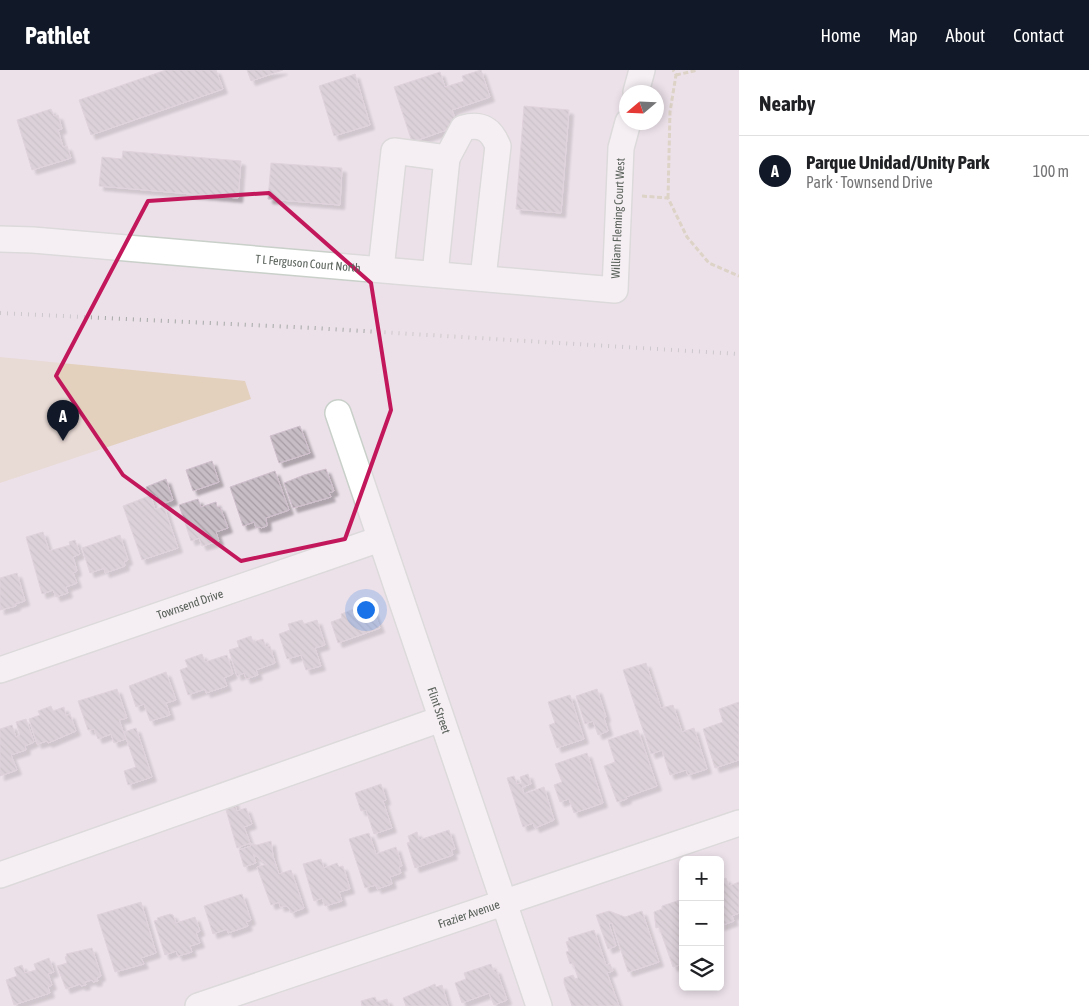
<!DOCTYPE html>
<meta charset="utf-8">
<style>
:root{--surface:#fff;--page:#f6f6f6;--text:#202124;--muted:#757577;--line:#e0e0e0;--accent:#111827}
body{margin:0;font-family:"Asap Condensed",sans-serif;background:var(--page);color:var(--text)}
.controls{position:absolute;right:15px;bottom:15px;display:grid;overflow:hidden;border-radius:8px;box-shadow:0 2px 8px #0003}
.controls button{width:45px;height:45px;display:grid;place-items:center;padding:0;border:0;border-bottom:1px solid var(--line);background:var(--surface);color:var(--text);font:25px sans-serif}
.compass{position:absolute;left:619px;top:15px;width:45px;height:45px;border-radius:50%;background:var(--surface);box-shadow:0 2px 8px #0003;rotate:251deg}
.you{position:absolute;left:365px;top:539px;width:18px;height:18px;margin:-12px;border:4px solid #fff;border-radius:50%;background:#1a73e8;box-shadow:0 0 0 8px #1a73e833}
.badge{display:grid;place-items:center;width:32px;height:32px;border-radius:50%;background:var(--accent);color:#fff;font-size:16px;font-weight:700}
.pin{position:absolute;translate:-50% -41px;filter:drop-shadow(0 1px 2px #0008)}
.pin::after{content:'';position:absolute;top:26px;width:18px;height:15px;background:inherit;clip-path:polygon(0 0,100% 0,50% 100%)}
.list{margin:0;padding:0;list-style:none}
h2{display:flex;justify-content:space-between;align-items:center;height:65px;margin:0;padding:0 20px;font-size:21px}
h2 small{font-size:16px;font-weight:400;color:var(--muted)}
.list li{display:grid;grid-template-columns:32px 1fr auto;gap:15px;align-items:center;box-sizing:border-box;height:70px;padding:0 20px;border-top:1px solid var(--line)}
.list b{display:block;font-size:19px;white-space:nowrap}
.list p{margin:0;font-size:16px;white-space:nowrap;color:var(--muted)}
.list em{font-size:16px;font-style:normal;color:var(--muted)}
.icon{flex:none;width:28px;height:28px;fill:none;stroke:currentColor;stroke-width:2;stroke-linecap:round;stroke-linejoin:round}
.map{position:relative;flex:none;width:739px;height:936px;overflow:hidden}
header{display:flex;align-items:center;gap:30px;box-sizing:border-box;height:70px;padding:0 25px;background:var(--accent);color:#fff}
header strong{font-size:24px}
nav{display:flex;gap:28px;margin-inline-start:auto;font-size:18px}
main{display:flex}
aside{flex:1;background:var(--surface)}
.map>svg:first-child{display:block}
</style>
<header>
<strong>Pathlet</strong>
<nav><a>Home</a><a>Map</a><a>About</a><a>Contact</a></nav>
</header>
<main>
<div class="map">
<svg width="739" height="936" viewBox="0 0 739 936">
<defs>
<pattern id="building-back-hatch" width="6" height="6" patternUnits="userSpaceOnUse" patternTransform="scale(1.25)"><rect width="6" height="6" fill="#c7bdc5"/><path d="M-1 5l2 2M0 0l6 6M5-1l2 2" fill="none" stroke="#a59da3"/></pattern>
<filter id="shadow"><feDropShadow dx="4.5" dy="4.5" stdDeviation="1" flood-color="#0004"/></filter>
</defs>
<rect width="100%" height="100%" fill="#ece1e9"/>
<path fill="#e3d0bd" d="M0 287 245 311 251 329 0 413Z"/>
<path fill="url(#building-back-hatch)" stroke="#d0bfcd" filter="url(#shadow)" d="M166 0H216L223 19 91 65 79 30Z
M247 0H283L251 11Z
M481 0 490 27 452 40 458 56 412 72 394 17 440 2 445 17 464 11 462 6Z
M355 4 370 55 334 66 319 16Z
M524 36 569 40 561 143 516 139Z
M51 39 54 46 58 45 62 59 58 60 63 77 67 76 71 88 32 100 17 50Z
M123 81 241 91 238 128 99 116 102 87 122 89Z
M271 93 342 98 340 135 268 129Z
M300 356 310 383 279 393 270 366Z
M212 391 219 412 193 421 186 400Z
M326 399 334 421 329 423 331 427 293 438 284 413 304 405Z
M275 401 289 440 266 448 267 456 261 458 260 457 256 458 254 452 243 456 230 417Z
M166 409 173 430 159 435 156 426 151 427 155 439 164 437 178 478 142 490 123 436 149 426 146 417Z
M198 429 201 437 216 432 217 437H220L228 458 216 462 219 471 202 476 199 468 191 471 179 435Z
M43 462 49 481 70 475 69 472 75 470 80 484 73 487 77 501 73 503 77 513 66 517 68 523 56 527 53 520 42 524 26 467Z
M120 465 128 490 124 492 125 496 105 503 104 498 90 503 82 478Z
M17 503 25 531 15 534 16 536 0 540V508Z
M367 534 370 541 373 540 380 558 338 573 331 552 342 548 341 544Z
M302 550 304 554 317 550 325 575 315 578 321 596 306 600 301 585 287 589 279 564 290 560 288 554Z
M251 566 253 572 263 569 266 577 270 576 275 593 256 600 258 605 246 609 244 603 237 606 229 580 239 577 237 571Z
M202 584 205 592 227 585 233 604 224 608 227 616 206 623 205 619 188 625 180 600 188 597 185 590Z
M646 593 661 638 673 635 682 662 694 658 707 699 688 705 686 700 670 705 662 680 651 684 623 600Z
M166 602 176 630 166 633 170 645 150 651 144 634 136 637 129 616Z
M117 619 127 648 119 650 126 669 114 673 111 664 98 669 94 659 88 660 78 631Z
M597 619 606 647 604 648 608 661 598 665 593 651 585 654 576 626Z
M570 625 584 669 557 678 549 655 555 653 548 632Z
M739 632V690L715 698 703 659 723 652 719 639Z
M51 636 53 641 64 637 66 646 70 644 76 661 48 673 47 671 37 674 29 649 40 645 38 641Z
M26 649 34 672 25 676 26 680 11 685 17 700 0 706V659L12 655 16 667 20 665 16 652Z
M136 658 152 707 128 715 124 701 136 697 124 662Z
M638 660 657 716 626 727 627 729 617 732 604 696 615 692 608 670Z
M587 683 603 733 574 743 569 729 560 732 554 715 562 712 555 694Z
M528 704 531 714 522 717 524 724 544 717 554 750 535 758 533 753 523 757 507 708 514 706 517 714 522 713 520 707Z
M381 714 386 730 383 731 392 758 374 764 366 740 361 741 355 723Z
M233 729 237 741 246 738 252 754 244 757 250 773 237 778 224 733Z
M449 760 455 779 451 780 453 785 415 798 407 773 410 772 408 766 417 762 419 770Z
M369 763 376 784 396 777 402 796 399 797 401 803 390 807 392 814 377 819 376 815 365 818 349 769Z
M271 771 273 786 279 804 291 800 304 838 291 843 289 838 286 836 280 837 279 832 271 835 257 797 267 794 253 784 256 793 244 797 239 780 251 776 250 774 257 775Z
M321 789 324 798 337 793 339 797 343 796 350 819 339 822 342 831 325 836 322 828 314 831 303 794Z
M726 808 729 816 739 812V843L732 846 734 851 720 856V810Z
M242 824 251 850 246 852 248 856 228 863 227 859 213 864 204 836Z
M683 829V894L673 897 659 857 656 858 654 842 662 839V836Z
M141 832 156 883 141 888 144 894 115 902 97 845Z
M609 841 625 847 642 841 659 892 628 902 612 853 609 854 616 876 608 879 596 845Z
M170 844 173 845 176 853 195 847 200 861 196 863 200 873 190 876 192 882 178 886 176 881 165 885 154 851 158 850 157 848Z
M594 860 606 895 610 894 613 901 607 903 619 936H572L564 913V908L573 905 575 909 578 908 573 893 570 894 566 882 569 881 566 872 569 871 568 868Z
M92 878 101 906 97 908 98 911 93 912 92 910 85 912 86 915 81 916 80 914 66 919 57 896 67 893 65 887 67 886 66 884Z
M49 888 54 902 48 904 52 915 48 917 50 923 14 935 6 910 17 906 14 898 22 895 25 903 36 900 34 894Z
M491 894 493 900 496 899 507 930 494 935 489 923 462 933 455 913 466 909 464 903Z
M435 914 436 917 442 915 448 936H406L403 928Z
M375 927 377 932 387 929 389 936H362L361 931Z"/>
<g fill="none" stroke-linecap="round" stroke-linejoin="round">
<g stroke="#c9d0ca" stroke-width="28">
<g id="minor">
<path d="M636 22 642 0"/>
<path d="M447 88 463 58C482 53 491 59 498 76L483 208"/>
<path id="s1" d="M0 169 33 170 615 220 621 78 628 52"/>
<path d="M381 199 394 81 447 88 435 204"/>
<path id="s2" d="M338 343 539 936"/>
<path id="s3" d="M0 600 380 469"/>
<path d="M0 805 441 649"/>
<path id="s4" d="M198 936 739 753"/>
</g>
</g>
<path stroke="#cbc09b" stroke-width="3" stroke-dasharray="5 2.5" stroke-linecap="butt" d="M676 5 698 0
M642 126 668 128 687 167 709 193 739 206
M668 128 670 42 676 5 673 0"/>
<use href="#minor" stroke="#fff" stroke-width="25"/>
<path stroke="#a5a8a6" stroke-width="4" stroke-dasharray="1 6" stroke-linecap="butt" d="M0 243 314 258 739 284"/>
</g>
<path d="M0 0H739V936H0ZM269 123 371 213 391 340 345 469 241 491 123 405 56 306 148 131Z" fill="#ece1e9" fill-opacity=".55" fill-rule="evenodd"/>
<path fill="none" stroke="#c2185b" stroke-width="4" stroke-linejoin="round" d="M269 123 371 213 391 340 345 469 241 491 123 405 56 306 148 131Z"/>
<g text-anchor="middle" stroke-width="4.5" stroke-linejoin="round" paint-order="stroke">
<g font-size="12" fill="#59615a" stroke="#fff">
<text dy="4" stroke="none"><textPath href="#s1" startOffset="689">William Fleming Court West</textPath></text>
<text dy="4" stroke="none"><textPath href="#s1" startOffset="309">T L Ferguson Court North</textPath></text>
<text dy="4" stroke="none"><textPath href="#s3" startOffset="201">Townsend Drive</textPath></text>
<text dy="4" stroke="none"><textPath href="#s2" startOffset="314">Flint Street</textPath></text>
<text dy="4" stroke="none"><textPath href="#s4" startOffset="286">Frazier Avenue</textPath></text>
</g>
</g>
</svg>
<div class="controls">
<button>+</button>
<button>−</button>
<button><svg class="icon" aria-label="layers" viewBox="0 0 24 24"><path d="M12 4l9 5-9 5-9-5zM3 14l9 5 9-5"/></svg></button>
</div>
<svg class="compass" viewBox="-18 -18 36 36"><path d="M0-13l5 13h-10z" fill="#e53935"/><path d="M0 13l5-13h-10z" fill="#757577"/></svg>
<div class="you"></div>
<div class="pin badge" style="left:63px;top:371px">A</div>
</div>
<aside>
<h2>Nearby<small></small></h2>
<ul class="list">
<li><span class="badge">A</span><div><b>Parque Unidad/Unity Park</b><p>Park · Townsend Drive</p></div><em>100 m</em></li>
</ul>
</aside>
</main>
